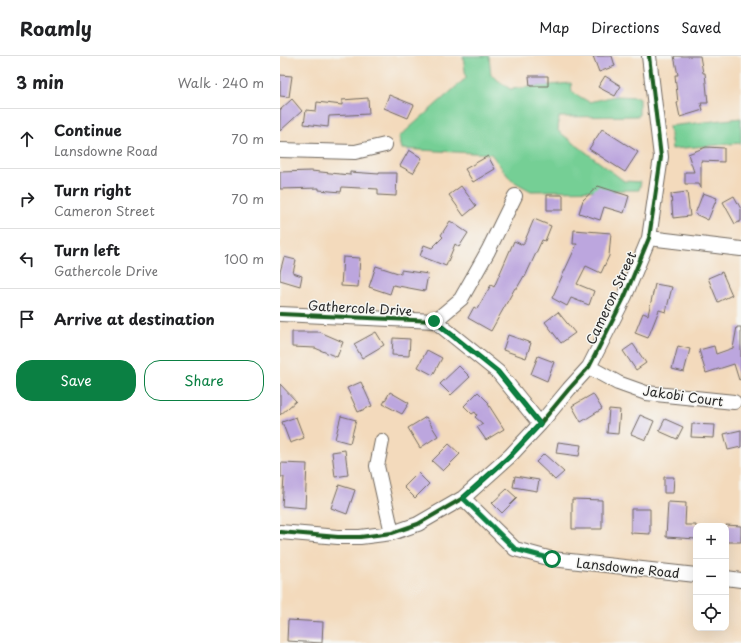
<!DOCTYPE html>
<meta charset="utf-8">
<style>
:root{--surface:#fff;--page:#f2f2f2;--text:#202124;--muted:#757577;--line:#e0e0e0;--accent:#0b8043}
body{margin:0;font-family:"Playpen Sans",sans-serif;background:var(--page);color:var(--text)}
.controls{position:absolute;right:12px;bottom:12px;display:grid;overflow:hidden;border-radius:8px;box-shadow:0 4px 16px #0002}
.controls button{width:36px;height:36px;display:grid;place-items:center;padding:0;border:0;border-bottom:1px solid var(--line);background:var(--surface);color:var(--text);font:20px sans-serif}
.stop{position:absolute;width:12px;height:12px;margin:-9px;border:3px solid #0b8043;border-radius:50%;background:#fff}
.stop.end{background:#0b8043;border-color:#fff;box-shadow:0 1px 4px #0008}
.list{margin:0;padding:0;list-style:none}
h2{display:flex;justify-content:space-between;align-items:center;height:52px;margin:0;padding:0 16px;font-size:17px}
h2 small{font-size:13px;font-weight:400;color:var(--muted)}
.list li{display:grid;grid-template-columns:26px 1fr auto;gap:12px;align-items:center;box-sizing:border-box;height:60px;padding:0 16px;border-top:1px solid var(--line)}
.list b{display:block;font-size:15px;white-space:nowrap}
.list p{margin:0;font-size:13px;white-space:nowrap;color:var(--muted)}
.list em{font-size:13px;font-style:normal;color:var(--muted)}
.actions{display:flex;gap:8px;padding:12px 16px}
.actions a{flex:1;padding:9px 0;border:1px solid var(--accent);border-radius:16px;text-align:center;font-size:14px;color:var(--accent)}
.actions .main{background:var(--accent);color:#fff}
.icon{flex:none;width:22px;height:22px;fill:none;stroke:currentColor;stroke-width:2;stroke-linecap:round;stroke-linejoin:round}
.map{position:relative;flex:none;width:461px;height:587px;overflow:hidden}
header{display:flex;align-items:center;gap:24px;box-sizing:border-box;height:56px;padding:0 20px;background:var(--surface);border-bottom:1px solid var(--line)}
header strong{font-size:19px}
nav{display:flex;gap:22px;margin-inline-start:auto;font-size:14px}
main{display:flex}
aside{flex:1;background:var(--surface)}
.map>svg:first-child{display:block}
</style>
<header>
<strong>Roamly</strong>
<nav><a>Map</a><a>Directions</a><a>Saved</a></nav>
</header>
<main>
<aside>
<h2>3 min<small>Walk · 240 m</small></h2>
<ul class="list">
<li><svg class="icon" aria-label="ahead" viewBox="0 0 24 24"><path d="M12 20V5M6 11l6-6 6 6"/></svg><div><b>Continue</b><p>Lansdowne Road</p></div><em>70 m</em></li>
<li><svg class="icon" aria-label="right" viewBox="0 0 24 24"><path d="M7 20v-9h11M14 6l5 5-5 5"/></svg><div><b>Turn right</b><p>Cameron Street</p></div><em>70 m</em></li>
<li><svg class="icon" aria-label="left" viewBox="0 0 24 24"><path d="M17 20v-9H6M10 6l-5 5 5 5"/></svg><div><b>Turn left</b><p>Gathercole Drive</p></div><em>100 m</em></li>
<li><svg class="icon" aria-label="arrive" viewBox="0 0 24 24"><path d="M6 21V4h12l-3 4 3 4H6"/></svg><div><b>Arrive at destination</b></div></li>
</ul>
<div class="actions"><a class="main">Save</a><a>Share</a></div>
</aside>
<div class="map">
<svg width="461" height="587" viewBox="0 0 461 587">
<rect width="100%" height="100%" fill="#f6f6f2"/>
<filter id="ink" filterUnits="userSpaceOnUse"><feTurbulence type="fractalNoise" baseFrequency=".025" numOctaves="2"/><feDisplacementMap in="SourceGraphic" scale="8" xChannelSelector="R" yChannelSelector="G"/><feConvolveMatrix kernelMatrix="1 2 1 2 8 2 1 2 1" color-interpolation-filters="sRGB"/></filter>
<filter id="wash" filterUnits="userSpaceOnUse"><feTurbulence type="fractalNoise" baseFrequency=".012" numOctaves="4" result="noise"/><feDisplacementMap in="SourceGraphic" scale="16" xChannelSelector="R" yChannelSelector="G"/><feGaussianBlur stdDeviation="0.9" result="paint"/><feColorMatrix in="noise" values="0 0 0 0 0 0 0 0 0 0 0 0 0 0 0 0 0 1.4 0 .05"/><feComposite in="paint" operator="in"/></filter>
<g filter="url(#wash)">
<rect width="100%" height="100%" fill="#f3dabc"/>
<path fill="#75cf95" stroke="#507d60" d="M183 0H209L211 19 230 33 291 27 292 36 309 46 335 40 359 41V60L279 61 278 75 344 125 361 126 359 134 251 135 231 124 211 98 122 93 119 81 186 22Z
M461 62V87L392 93 389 70Z"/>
<g id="blocks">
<path fill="#bca6de" d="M313 0H332L335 10 319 16Z
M394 0H420L423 17H425L428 47H421L423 54 400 61 397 47H398L395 19H398Z
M0 19 12 20 9 41 0 40Z
M249 20H268V30H250Z
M325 20 341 30 335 40 318 31Z
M109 39 134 49 128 62 104 52Z
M88 42 89 58 49 60 48 71 24 68 26 54 36 55 37 46 62 49V44Z
M12 43 22 55 0 75V54Z
M322 73 358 96 345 116 309 93Z
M426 91 444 92V106L421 105V132L419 128H405V116H414L408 98Z
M129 94 142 102 133 117 120 110Z
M208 100 215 113 193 126 185 113Z
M31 115 70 119V116L99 118V117H117L116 140 98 139V133L62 131 61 136 39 134V132L0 133V116Z
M181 130 196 150 184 160 169 139Z
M318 130 349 140 344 157 324 151 320 164 299 157 303 144Z
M407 136 410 160 393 162 391 138Z
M423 137 437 142 428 164 415 158Z
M267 139H283V154H267Z
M454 140 461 153V165L455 168 443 146Z
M254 163 271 170 265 185 262 184 245 221 244 220 237 232H235L211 275 188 262 194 251 197 253 211 229 214 231 234 185 243 189Z
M170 165 188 177 179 191 175 188 166 210 140 200 144 189 152 192 163 181 161 179Z
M294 174 331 177 329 200 321 217 306 210 297 228 314 235 309 249 291 242 287 250 272 242 297 188H293Z
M4 201 16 204 13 217 22 220 20 230 0 224V216Z
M63 201 80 202 78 231 61 230Z
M96 210 121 218V214L148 218 145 235 113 229 110 238 89 231Z
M442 216 452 239 438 246 428 222Z
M375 228 392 231 386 256 379 254 368 282 355 277 363 257 368 259Z
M278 256 295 277 281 287 265 266Z
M457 271H461V323L459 324 454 308 426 317 419 294 434 290 436 298 453 292Z
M12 276H40L63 286 57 301 35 292 12 291Z
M96 276 104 289 82 302 74 288Z
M228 279 251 287 246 302 223 294Z
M113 282 130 283 129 300 112 299Z
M353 288 366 307 356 314 343 295Z
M398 290 410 293 404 316 392 313Z
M147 294 162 302 153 319 138 311Z
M258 300 274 306 267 325 251 318Z
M179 310 190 321 171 339 160 328Z
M81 326 92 350 78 356 67 332Z
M0 328 16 345 0 359Z
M110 336 129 347 122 358 103 348Z
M198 336 209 347 208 348 224 373 206 384 197 371 203 368 195 361 197 359 195 356 192 358 184 350Z
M313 338 322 353 301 366 292 350Z
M329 353 340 354 338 378 327 377Z
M360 359 374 365 366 384 351 378Z
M61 360 76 364 70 387 55 383Z
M16 361 24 382 10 387 2 366Z
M146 361 158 380 140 392 128 372Z
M385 363 403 371 397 383 379 375Z
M412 368 435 369 434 382 411 381Z
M461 374V391L448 394 444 378Z
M278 386 301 389 299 400 276 397Z
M169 388 180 398 163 415 152 405Z
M65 394 68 419 55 421 52 396Z
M264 398 284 416 275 424 256 406Z
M1 407 27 408 25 452 2 450 4 421H1Z
M138 417 149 428 135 442 124 431Z
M235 420 259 424 257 435 233 431Z
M384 421H394L393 437H384Z
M59 429 75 434 67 458 51 452Z
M227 433 237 442 222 457 212 447Z
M292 443 322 444V473H292Z
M388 446 406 447 405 469H416V483L386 481Z
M351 453H370V478L351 477Z
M446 469 461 470V486H446Z
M8 564 43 566 42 587 7 585Z"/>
</g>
</g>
<g filter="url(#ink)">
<use href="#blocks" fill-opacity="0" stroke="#71685e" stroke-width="1"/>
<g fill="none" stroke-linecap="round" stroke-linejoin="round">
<g stroke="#71685e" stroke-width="16">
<path id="minor" d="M0 94 75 96 105 89
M369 182 461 193
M0 258 155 265 218 316 260 368
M155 265 181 243 208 195 235 140
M309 311 338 327 366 337 454 346
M102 385 97 410 112 477
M183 442 235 493 272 503 416 519
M0 476 58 481H80L112 477 138 468 183 442 230 400 260 368 289 333 309 311 345 240 369 182 381 101 369 0
M446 522 461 524"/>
</g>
<use href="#minor" stroke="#fff" stroke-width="14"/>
<g stroke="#f6f6f2" stroke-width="6">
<path id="cycleway" d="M0 258 155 265 218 316 260 368
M0 476 58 481H80L112 477 138 468 183 442 230 400 260 368 289 333 309 311 345 240 369 182 381 101 369 0"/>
</g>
<use href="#cycleway" stroke="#1b5e20" stroke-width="4"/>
</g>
</g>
<g fill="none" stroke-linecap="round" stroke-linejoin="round" filter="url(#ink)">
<path stroke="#0b8043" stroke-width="5" d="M154 265 218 316 260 368 230 400 183 442 235 493 272 503"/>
</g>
<g text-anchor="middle" stroke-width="3" stroke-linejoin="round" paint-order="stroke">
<g font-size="13" fill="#2b2b2b" stroke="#f6f6f2">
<text transform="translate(331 242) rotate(-65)" y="5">Cameron Street</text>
<text transform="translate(80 252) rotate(3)" y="5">Gathercole Drive</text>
<text transform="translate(403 340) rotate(8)" y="5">Jakobi Court</text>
<text transform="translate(348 512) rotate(6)" y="5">Lansdowne Road</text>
</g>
</g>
</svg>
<div class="controls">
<button>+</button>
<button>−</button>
<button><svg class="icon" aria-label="locate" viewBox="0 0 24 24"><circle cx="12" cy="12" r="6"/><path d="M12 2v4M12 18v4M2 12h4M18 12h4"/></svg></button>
</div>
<div class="stop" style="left:272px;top:503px"></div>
<div class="stop end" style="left:154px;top:265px"></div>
</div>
</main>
